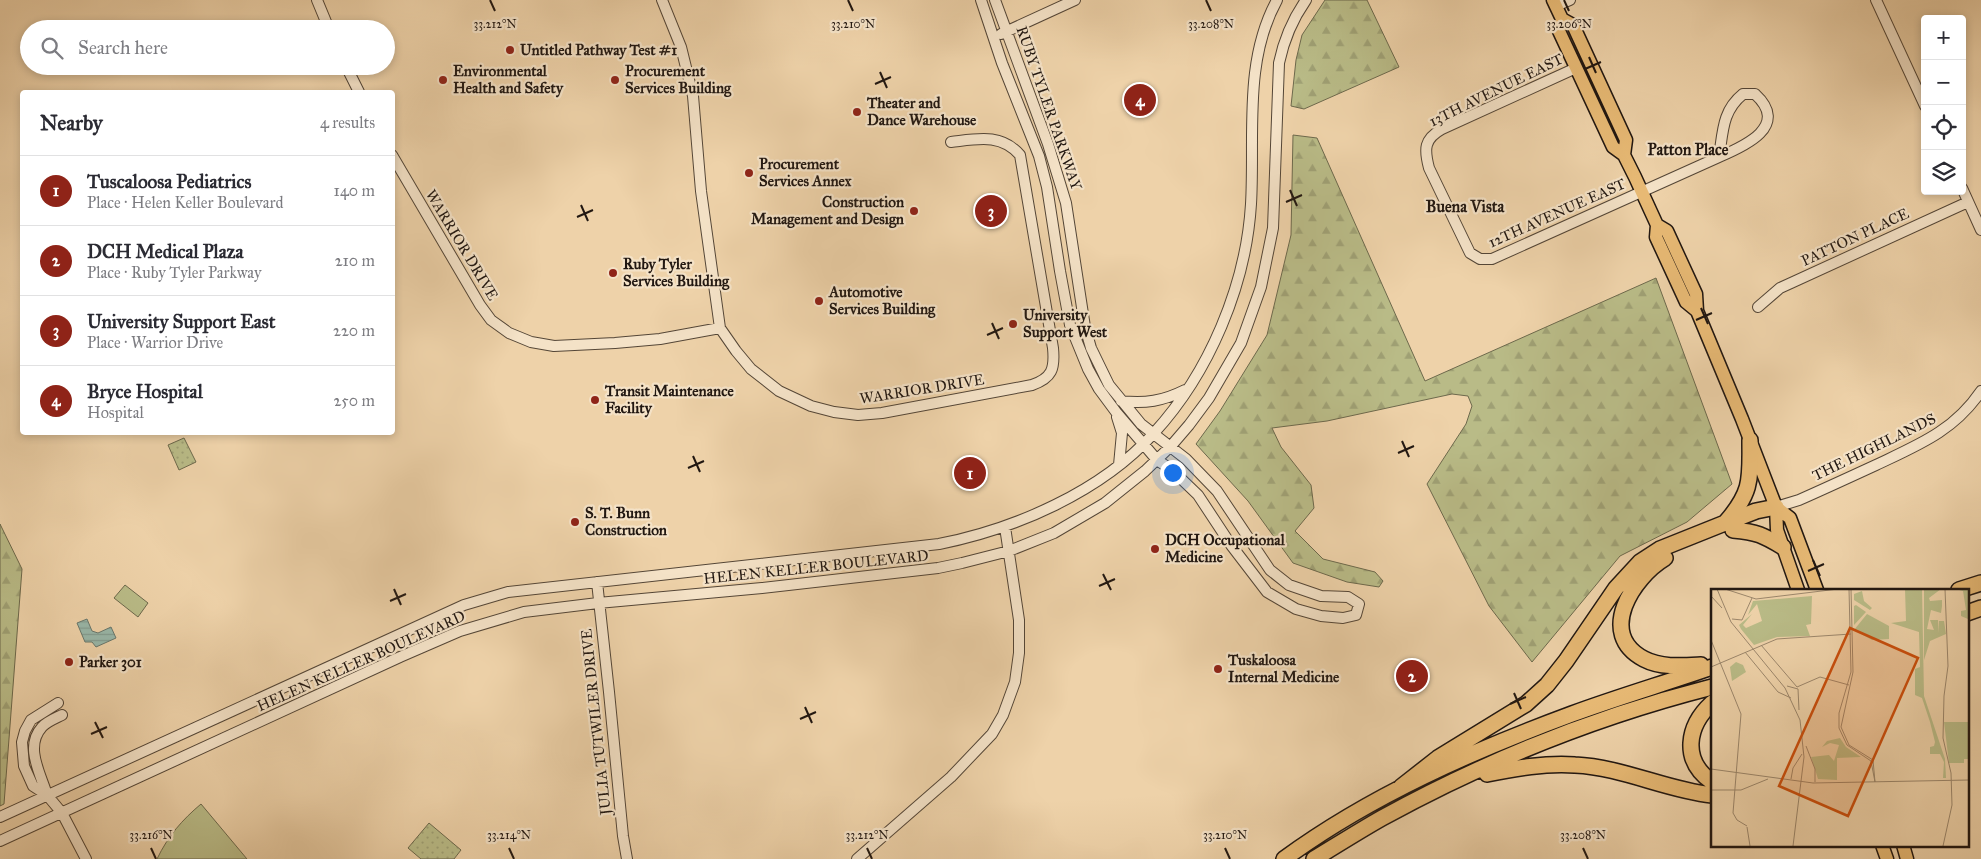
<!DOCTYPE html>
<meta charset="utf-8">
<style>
:root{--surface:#fff;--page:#f2f2f3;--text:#2b2b33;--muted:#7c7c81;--line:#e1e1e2;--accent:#8f2418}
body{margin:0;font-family:"IM FELL Great Primer",serif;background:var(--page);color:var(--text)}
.controls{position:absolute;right:15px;top:15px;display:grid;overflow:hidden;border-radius:5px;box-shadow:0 2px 8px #0003}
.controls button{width:45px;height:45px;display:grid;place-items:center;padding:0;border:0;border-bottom:1px solid var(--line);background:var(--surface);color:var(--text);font:25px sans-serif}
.you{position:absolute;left:1172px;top:472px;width:18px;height:18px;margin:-12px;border:4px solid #fff;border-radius:50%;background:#1a73e8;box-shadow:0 0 0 8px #1a73e833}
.badge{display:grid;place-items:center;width:32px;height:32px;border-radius:50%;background:var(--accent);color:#fff;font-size:16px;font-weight:700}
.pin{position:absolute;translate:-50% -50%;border:2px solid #fff;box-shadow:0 1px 5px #0006}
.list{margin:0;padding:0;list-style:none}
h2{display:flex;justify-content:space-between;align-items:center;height:65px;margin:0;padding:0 20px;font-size:21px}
h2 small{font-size:16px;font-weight:400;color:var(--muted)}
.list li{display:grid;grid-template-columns:32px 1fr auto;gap:15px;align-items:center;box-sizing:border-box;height:70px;padding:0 20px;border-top:1px solid var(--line)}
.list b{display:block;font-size:19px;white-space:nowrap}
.list p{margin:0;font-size:16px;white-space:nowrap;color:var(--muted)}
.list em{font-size:16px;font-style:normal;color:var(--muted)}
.icon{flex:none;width:28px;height:28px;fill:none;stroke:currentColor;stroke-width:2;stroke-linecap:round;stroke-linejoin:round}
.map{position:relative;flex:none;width:1981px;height:859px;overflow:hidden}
.search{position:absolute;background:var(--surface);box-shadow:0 2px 8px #0003;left:20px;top:20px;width:375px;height:55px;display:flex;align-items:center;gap:12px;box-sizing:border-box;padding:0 18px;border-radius:28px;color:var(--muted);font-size:19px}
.panel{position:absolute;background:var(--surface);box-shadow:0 2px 8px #0003;left:20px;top:90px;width:375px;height:345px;border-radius:5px}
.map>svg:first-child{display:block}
</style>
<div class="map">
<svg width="1981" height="859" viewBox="0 0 1981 859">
<defs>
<pattern id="grass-dots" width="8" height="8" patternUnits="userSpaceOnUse" patternTransform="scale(1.25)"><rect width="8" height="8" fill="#b9bb87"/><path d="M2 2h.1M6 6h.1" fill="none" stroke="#9fa074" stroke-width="1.8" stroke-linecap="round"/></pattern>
<pattern id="forest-firs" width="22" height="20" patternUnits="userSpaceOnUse" patternTransform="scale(1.25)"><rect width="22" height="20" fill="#b9bb87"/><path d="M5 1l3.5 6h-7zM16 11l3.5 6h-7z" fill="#9fa074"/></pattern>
<pattern id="water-rules" width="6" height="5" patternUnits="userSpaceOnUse" patternTransform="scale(1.25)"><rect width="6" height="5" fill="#99b8aa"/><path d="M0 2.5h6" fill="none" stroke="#849d91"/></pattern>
</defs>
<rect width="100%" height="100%" fill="#eed2a9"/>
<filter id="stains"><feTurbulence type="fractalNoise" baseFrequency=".004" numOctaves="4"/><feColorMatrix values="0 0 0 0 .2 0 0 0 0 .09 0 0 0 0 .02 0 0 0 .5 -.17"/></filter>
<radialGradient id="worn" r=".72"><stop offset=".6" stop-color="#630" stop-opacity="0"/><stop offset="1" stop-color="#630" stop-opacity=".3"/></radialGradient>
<path fill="url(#grass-dots)" stroke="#6d694c" d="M184 438 196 462 179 470 168 445Z
M429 823 461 850 454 859H421L408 848Z"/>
<path fill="url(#forest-firs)" stroke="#6d694c" d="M1325 0H1367L1399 67 1304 109 1291 106 1296 60 1302 35Z
M1293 135 1317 138 1425 381 1656 278 1732 484 1687 522 1620 556 1532 662 1489 606 1427 484 1466 424 1472 406 1468 396 1452 394 1327 421 1272 428 1281 447 1311 485 1314 508 1295 531 1323 559 1375 572 1383 581 1379 587 1347 582 1293 563 1248 501 1196 444 1220 411 1267 335 1291 235Z
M0 524 22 569 4 804 0 806Z"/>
<path fill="#b9bb87" stroke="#6d694c" d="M125 585 148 603 138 617 114 598Z
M201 804 247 859H157C168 836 182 820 201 804Z"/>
<path fill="url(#water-rules)" stroke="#69786d" d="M87 619 92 631 98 633 111 627 116 638 96 647 92 642H85L77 623Z"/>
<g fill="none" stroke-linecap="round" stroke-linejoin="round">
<g stroke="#544637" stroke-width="12">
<path id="minor" d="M317 0 329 29
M662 0 681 47 693 96 701 191 720 328 736 351 751 369 779 391 811 406 834 412 858 415 882 413 1032 385C1052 378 1055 369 1053 348L1020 155C1001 133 977 139 951 142
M981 0 1002 63 1039 156 1047 187 1060 271 1070 325 1088 369 1099 389 1116 412 1157 460 1172 470 1198 495 1231 545 1267 592 1296 609 1321 616 1343 618 1356 615 1359 604 1348 597 1321 596 1289 585 1270 570 1217 491 1186 459 1141 424 1109 385 1091 348 1085 327 1066 203 1048 144 995 0
M1876 0 1925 106
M1556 6 1570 0
M1001 34 1075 0
M346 66 359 92
M1576 68 1442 129C1424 139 1424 149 1429 168L1470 253 1480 259H1492L1719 157
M1743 94H1755C1790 126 1745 146 1719 157 1723 132 1722 111 1743 94Z
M392 155 480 305 491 320 509 333 531 342 554 346 615 343 660 339 720 328
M1962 188 1981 230
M1758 307 1780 288 1791 283 1968 202
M1121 401C1145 404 1163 401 1185 390
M1117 417 1122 433 1119 465
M1776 507 1799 500C1824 489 1850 477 1876 465 1918 445 1954 431 1981 391
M597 582 609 692 623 836 627 859
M58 703 31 720 25 731 22 742 24 766 33 786 47 795 62 813 86 859
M47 795C41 774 24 747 42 727 46 722 56 718 62 715
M0 817 464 605 508 592 939 544C1015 529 1101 492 1154 433 1209 373 1246 286 1251 204 1255 136 1243 62 1277 0
M0 841 400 657 460 631 524 612 598 603 762 588 938 568 962 563 1009 551 1054 533 1105 503 1145 471 1171 446 1189 425 1209 398 1241 343 1261 287 1273 228 1279 63C1284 39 1292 20 1306 0
M857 859 951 777 992 734 1003 715 1015 682 1019 653V620L1005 527"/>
</g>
<g stroke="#211711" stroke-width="15">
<path id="major" d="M1553 0 1562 19 1573 25 1626 140 1624 155
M1562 19 1559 31 1613 147 1624 155 1635 177 1657 225 1656 237 1686 302 1697 311
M1657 225 1667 231 1696 294 1697 311 1742 419 1776 507 1777 530 1798 590
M1776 507 1790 518 1817 590
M1882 845 1887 859
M1903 845 1907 859"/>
</g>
<g stroke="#211711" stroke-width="18">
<path id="highway" d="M1726 522C1753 491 1750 478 1750 440
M1733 530C1757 532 1763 535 1783 547
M1665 558C1633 577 1596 634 1644 659 1661 668 1683 666 1701 665
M1959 590 1981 583
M1967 613 1981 608
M1712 703C1687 726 1681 760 1712 782
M1487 774C1516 768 1545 763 1575 765 1622 767 1666 790 1712 795
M1401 787 1438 758 1526 704 1547 685 1566 661 1616 588 1640 562 1660 549 1725 523 1756 511 1776 507
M1284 859C1370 796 1472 751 1572 714 1618 697 1666 683 1712 667
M1314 859C1337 845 1359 831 1382 818 1486 761 1598 716 1712 687"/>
</g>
<use href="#minor" stroke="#f4e2c7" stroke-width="10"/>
<use href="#major" stroke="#e7b974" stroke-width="12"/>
<use href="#highway" stroke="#e7b974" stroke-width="15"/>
</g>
<path fill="none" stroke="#211711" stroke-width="2" d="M490 0 495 11M848 0 853 11M1206 0 1211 11M1564 0 1569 11M1589 57 1596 73M1585 69 1601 62M880 72 887 88M875 84 891 77M1290 190 1297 206M1286 202 1302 195M581 205 588 221M577 217 593 210M1701 308 1708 324M1696 320 1712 313M992 323 999 339M987 335 1003 328M1402 441 1409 457M1398 453 1414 446M693 456 700 472M688 468 704 461M1813 560 1820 576M1808 571 1824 564M1103 574 1111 590M1099 586 1115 579M394 589 401 605M390 601 406 594M1514 693 1521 709M1510 704 1526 697M805 707 812 723M800 719 816 712M95 722 103 738M91 734 107 727M151 848 156 859M509 848 514 859M867 848 872 859M1225 848 1230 859M1583 848 1588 859"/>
<g fill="#8f2418" stroke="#f4e2c7" stroke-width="2">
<circle cx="510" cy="50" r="5"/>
<circle cx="443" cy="80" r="5"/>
<circle cx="615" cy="80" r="5"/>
<circle cx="857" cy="112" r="5"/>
<circle cx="749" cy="173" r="5"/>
<circle cx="914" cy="211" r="5"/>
<circle cx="613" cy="273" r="5"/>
<circle cx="819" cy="301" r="5"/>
<circle cx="1013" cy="324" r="5"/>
<circle cx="595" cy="400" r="5"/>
<circle cx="575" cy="522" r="5"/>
<circle cx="1155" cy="549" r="5"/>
<circle cx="69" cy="662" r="5"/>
<circle cx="1218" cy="669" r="5"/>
</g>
<g text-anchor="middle" stroke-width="4.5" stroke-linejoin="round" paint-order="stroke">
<g font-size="15" font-weight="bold" fill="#211711" stroke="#f4e2c7" text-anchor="start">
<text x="520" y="55">Untitled Pathway Test #1</text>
<text x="453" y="76">Environmental<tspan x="453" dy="17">Health and Safety</tspan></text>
<text x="625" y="76">Procurement<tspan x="625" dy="17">Services Building</tspan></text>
<text x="867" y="108">Theater and<tspan x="867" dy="17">Dance Warehouse</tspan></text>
<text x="759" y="169">Procurement<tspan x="759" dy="17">Services Annex</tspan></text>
<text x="904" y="207" text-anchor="end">Construction<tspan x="904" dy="17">Management and Design</tspan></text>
<text x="623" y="269">Ruby Tyler<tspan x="623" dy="17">Services Building</tspan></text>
<text x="829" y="297">Automotive<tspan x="829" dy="17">Services Building</tspan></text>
<text x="1023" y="320">University<tspan x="1023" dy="17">Support West</tspan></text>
<text x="605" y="396">Transit Maintenance<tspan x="605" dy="17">Facility</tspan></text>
<text x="585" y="518">S. T. Bunn<tspan x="585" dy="17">Construction</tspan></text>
<text x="1165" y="545">DCH Occupational<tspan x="1165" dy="17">Medicine</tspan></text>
<text x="1228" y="665">Tuskaloosa<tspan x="1228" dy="17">Internal Medicine</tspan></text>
<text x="79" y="667">Parker 301</text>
</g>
<g font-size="15" fill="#211711" stroke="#f4e2c7">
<text transform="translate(1496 90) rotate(-26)" y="5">13TH AVENUE EAST</text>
<text transform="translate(1049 108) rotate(71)" y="5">RUBY TYLER PARKWAY</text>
<text transform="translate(1557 213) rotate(-24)" y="5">12TH AVENUE EAST</text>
<text transform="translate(1855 237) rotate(-25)" y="5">PATTON PLACE</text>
<text transform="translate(462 245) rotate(59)" y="5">WARRIOR DRIVE</text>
<text transform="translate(922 389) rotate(-9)" y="5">WARRIOR DRIVE</text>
<text transform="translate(1874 447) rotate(-26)" y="5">THE HIGHLANDS</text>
<text transform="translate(816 567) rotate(-6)" y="5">HELEN KELLER BOULEVARD</text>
<text transform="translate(361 661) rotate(-24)" y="5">HELEN KELLER BOULEVARD</text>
<text transform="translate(596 722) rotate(-96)" y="5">JULIA TUTWILER DRIVE</text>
</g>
<g font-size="16" font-weight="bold" fill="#211711" stroke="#f4e2c7">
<text x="1688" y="155">Patton Place</text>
<text x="1465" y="212">Buena Vista</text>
</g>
</g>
<g transform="translate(1711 589)">
<rect width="258" height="258" fill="#eed2a9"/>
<path d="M233 133H257V170H253V174H238Z" fill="#b9bb87"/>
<path d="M194 0H211L213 107 234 170 235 189H232L233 173 229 165H219V158L223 157 224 153 219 133 211 109 204 106V80L209 78 208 43 180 34 195 32ZM213 0H230L218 9 219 12 231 11V17L230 24 220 21 216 40 223 41 219 31H227L228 44V32H233L235 45 219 52 213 71ZM244 0H257V30L250 27V22L255 21 252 2ZM151 2 153 12 161 19 159 21 143 11V5ZM101 7 100 35 95 36 99 47 66 48 43 56 30 40 28 36 41 25 32 36 35 39 51 32 46 15 37 26 42 12ZM145 16 155 23 143 36V17ZM156 25 178 37V50L161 51 143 41ZM129 149 135 158 150 168 126 169V191L107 190 100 168 118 166 123 172 128 156 119 154 111 158 116 152Z" fill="#b9bb87"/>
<path d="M25 73 32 76 35 83 21 92 19 78Z" fill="#b9bb87"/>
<path fill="none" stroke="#9c876c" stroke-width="1" d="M6 0 20 33 74 99 89 131 93 168 82 257M14 0 45 10 127 0M138 0 140 83 128 124V139L136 156 160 172 164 193M140 0 142 83 130 138 138 156 162 171 164 193M0 7 11 19M21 30 31 31 41 9M0 51 30 125 22 224 26 231 36 237M50 56 86 98M34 63 67 103 80 109M0 78 66 50 140 45M76 97 87 100 88 121M86 98 109 88 138 96M95 157 104 180V193M0 180 102 194 258 191M80 190 82 179 91 165M0 201H30L57 190M36 238 39 257M232 257 241 216 240 184 232 149 233 107 237 77 234 0"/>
<path fill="#ca4f0d" fill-opacity="0.15" stroke="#ca4f0d" stroke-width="2.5" d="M139 39 207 69 137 227 68 197Z"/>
<rect width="258" height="258" fill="none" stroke="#211711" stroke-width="2.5"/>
</g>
<g font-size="12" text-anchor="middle" fill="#211711" stroke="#f4e2c7" stroke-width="4.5" stroke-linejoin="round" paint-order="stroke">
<text x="495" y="28">33.212°N</text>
<text x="853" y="28">33.210°N</text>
<text x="1211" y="28">33.208°N</text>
<text x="1569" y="28">33.206°N</text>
<text x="151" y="839">33.216°N</text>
<text x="509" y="839">33.214°N</text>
<text x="867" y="839">33.212°N</text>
<text x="1225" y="839">33.210°N</text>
<text x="1583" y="839">33.208°N</text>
</g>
<rect width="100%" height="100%" filter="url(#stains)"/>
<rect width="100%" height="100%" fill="url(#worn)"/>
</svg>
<div class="controls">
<button>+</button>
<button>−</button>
<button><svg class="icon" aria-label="locate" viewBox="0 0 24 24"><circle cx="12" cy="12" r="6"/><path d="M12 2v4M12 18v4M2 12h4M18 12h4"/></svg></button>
<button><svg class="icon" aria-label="layers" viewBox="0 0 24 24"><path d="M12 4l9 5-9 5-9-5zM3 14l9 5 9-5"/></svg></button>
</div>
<div class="you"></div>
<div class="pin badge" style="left:970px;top:473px">1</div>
<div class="pin badge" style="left:1412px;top:676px">2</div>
<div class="pin badge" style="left:991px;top:211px">3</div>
<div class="pin badge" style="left:1140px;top:100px">4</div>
<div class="search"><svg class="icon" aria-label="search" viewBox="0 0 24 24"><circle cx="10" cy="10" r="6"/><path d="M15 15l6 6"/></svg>Search here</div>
<section class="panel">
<h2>Nearby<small>4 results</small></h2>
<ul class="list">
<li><span class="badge">1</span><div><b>Tuscaloosa Pediatrics</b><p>Place · Helen Keller Boulevard</p></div><em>140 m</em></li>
<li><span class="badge">2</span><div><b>DCH Medical Plaza</b><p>Place · Ruby Tyler Parkway</p></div><em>210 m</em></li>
<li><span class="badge">3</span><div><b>University Support East</b><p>Place · Warrior Drive</p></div><em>220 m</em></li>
<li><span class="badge">4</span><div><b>Bryce Hospital</b><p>Hospital</p></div><em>250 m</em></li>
</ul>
</section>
</div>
